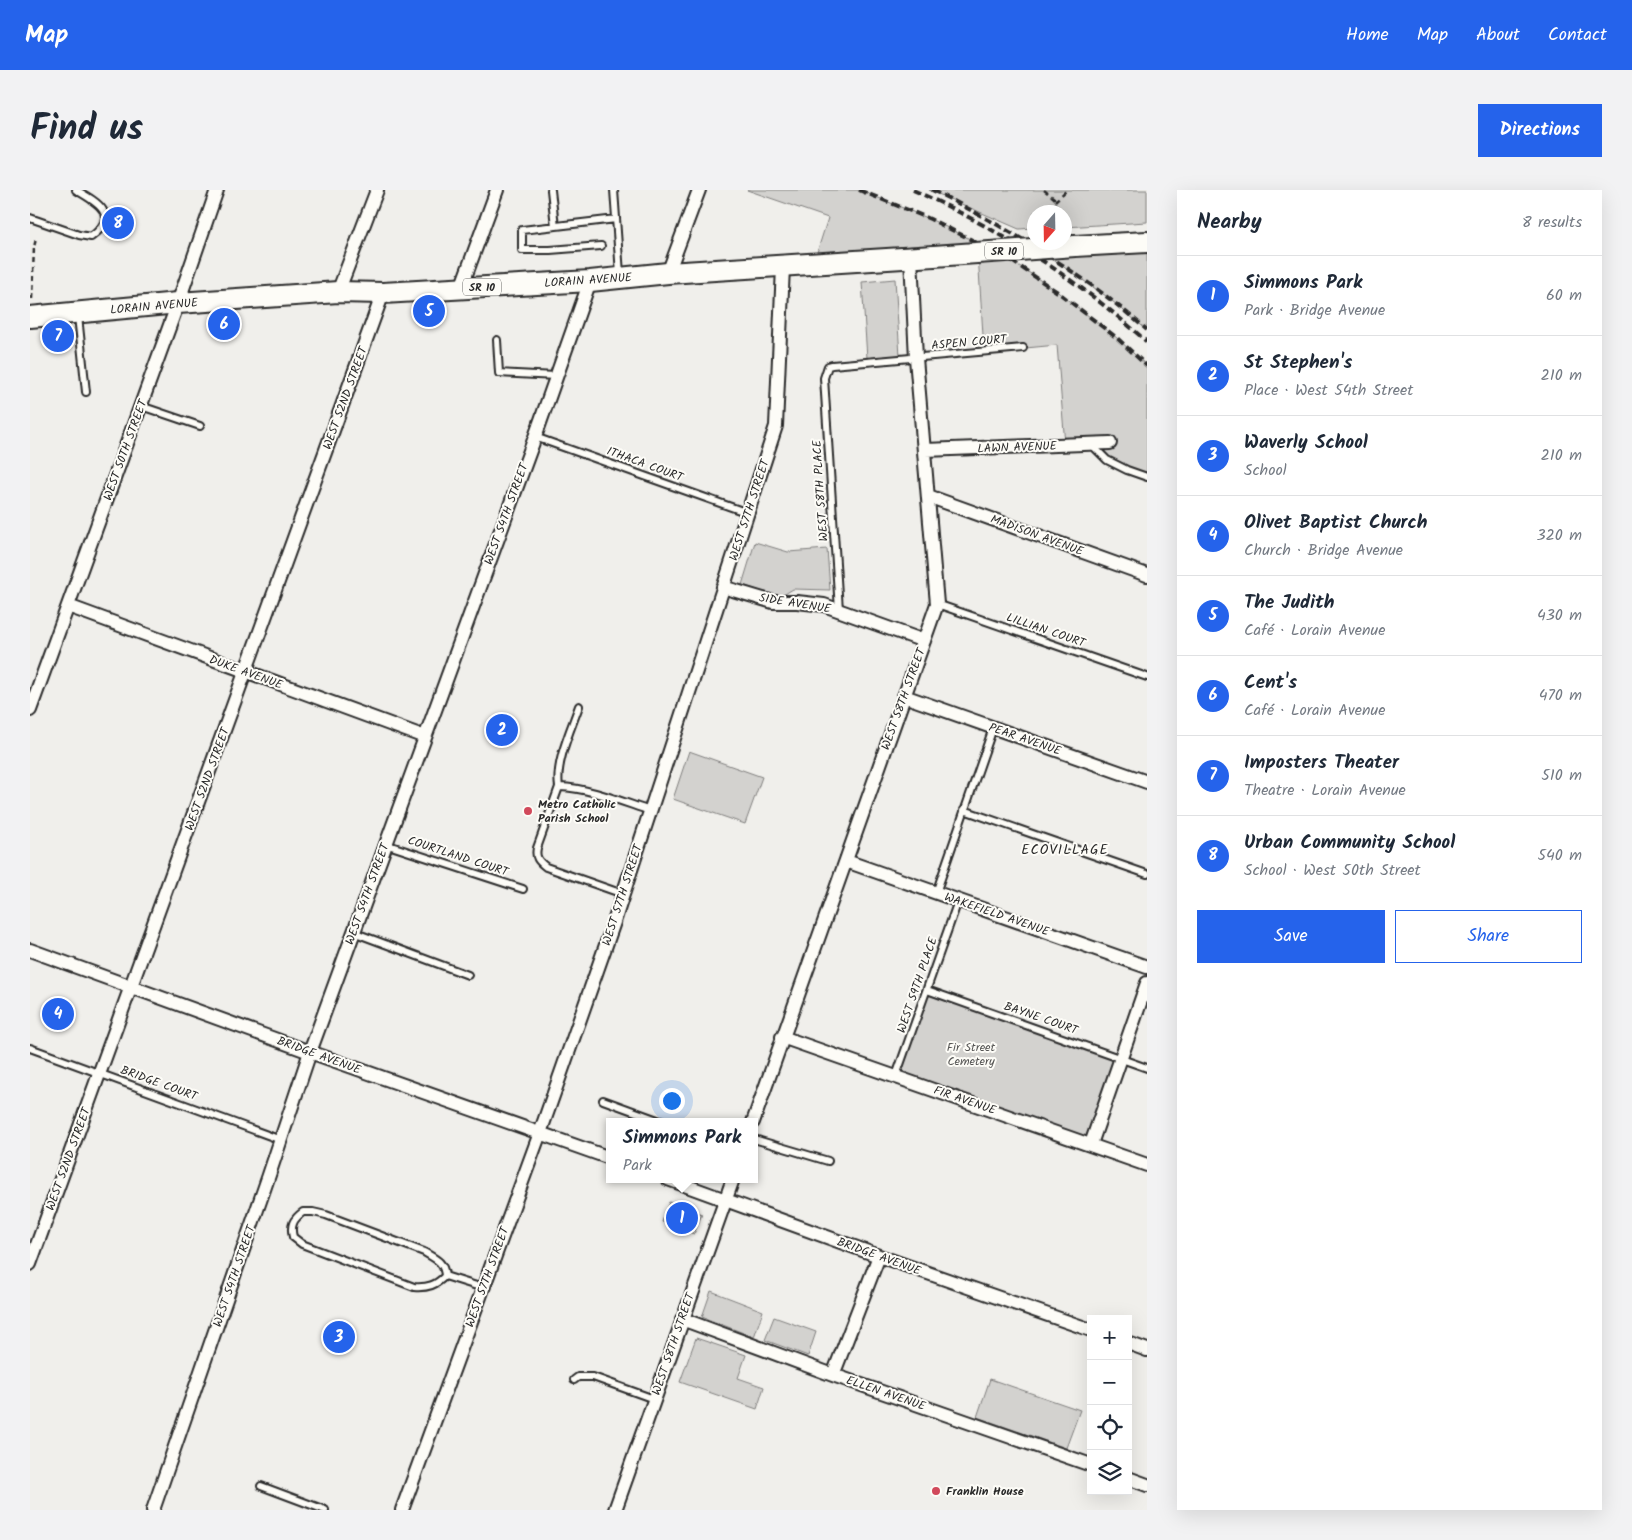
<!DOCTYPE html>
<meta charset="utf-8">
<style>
:root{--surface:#fff;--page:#f2f2f3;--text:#1f2937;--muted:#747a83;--line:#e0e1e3;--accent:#2563eb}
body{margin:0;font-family:Kalam,sans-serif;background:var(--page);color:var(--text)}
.controls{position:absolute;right:15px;bottom:15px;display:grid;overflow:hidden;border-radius:0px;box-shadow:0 5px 20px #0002}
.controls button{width:45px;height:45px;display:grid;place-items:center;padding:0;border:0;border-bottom:1px solid var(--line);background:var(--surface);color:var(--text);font:25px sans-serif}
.compass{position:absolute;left:997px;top:15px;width:45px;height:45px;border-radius:50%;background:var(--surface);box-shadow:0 5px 20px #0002;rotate:200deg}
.you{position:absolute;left:641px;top:910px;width:18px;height:18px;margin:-12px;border:4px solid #fff;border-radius:50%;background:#1a73e8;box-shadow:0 0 0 8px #1a73e833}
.badge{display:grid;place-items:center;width:32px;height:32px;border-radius:50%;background:var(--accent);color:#fff;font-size:16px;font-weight:700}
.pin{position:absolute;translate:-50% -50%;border:2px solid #fff;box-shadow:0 1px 5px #0006}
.popup{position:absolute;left:576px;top:928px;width:152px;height:65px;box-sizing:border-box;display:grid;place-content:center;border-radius:0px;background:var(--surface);filter:drop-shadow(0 1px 4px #0005);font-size:16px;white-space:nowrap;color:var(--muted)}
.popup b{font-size:19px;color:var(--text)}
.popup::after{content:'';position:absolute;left:50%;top:100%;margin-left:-10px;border:10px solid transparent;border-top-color:var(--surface)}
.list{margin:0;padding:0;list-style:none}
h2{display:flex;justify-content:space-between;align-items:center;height:65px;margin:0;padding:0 20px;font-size:21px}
h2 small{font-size:16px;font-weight:400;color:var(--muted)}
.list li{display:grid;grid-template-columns:32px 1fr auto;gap:15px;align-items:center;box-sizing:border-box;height:80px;padding:0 20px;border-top:1px solid var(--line)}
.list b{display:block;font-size:19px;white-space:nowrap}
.list p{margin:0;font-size:16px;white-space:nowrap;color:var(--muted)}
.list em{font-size:16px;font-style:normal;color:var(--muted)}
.actions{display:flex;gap:10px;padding:15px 20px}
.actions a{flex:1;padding:11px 0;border:1px solid var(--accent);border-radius:0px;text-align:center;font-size:18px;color:var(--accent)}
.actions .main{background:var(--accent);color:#fff}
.icon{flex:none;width:28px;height:28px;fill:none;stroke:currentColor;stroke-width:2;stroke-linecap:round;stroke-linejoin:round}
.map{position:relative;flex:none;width:1117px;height:1320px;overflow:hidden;border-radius:0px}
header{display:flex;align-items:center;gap:30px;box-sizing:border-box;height:70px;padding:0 25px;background:var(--accent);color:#fff}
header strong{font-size:24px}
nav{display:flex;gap:28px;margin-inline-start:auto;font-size:18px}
.intro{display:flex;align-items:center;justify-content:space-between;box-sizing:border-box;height:120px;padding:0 30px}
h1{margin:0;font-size:35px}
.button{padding:12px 22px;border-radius:0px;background:var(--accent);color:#fff;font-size:18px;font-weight:700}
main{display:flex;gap:30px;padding:0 30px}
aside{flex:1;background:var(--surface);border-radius:0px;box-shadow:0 5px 20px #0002}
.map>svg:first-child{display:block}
</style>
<header>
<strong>Map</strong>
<nav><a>Home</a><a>Map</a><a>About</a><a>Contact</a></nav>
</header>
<div class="intro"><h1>Find us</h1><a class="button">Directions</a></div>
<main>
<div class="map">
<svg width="1117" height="1320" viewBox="0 0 1117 1320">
<rect width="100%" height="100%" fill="#f0efeb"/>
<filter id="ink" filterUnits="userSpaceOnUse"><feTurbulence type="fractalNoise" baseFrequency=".02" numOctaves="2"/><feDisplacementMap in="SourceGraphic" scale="10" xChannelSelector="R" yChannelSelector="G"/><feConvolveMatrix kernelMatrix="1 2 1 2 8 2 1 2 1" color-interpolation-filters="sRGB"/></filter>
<g filter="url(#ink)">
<path fill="#d3d2cf" stroke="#7f7e7d" d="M717 0H829L900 29 976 67 1029 103 1087 148 1117 176V287L1077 270 1061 254 1035 255 1027 155 954 162 948 63 783 75 798 28Z
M899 0H1117V32L1035 37 1034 22H1004V38L989 39Z
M1117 52V140L1076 106 1009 60Z
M865 89 870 166 837 168 832 92Z
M725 352 758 362 797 359 800 400 763 399 750 407 712 395Z
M659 561 732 587 715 634 643 609Z
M897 800 1091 868 1061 954 866 886Z
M639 1012 672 1024 664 1044 632 1032Z
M681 1101 733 1121 724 1147 672 1127Z
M744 1127 786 1142 778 1166 735 1150Z
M666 1148 716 1165 708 1188 734 1197 727 1219 650 1192Z
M960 1189 1050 1220 1036 1258 947 1227Z"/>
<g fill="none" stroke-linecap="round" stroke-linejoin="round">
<g stroke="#2b2b2b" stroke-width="10">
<path id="lane" d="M521 0 525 36
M584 0 590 84
M0 28 49 45 61 47C91 25 67 12 46 0
M571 56 520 60H492V40L586 29
M48 126 56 202
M467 150 469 183 526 186
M111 216 170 236
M505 247 718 323
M1062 255 1077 270 1097 280 1117 287
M907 414 1117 487
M809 420 794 188 798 176 802 175 993 158
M529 597C525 573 541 539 549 516
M934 620 1117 684
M355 654 493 699
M906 703 963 538
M593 704 516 677C508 671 505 667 507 658L529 597C560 598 590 611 620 621
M323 742 438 785
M897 800 1117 878
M0 858 251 950
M866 886 928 711
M573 910 633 932
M724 949 798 971
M273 1022H283L296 1025 394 1062C406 1069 414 1072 415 1086 406 1095 398 1098 384 1097L272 1054 263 1047C260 1036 263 1029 273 1022Z
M415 1086 453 1098
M544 1190 548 1187H563L624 1209
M231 1296 295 1320"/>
</g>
<g stroke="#2b2b2b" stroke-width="16">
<path id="street" d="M638 83 669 0
M431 98 467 0
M308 102 347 0
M895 260 1080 253
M898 306 1117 385
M693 397 743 412H767L794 415 894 451
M38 416 395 547
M874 506 1117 592
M0 520 148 113 187 0
M816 671 1117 777
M0 760 280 862 580 968
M752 847 1117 975
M723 932 907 414 886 168 881 68
M1061 954 1117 793
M638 989 849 1066 1061 1140
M0 1074 353 103
M652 1129 803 1185 1061 1275
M1098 1153 1117 1160
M803 1185 849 1066
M1098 1288 1117 1295
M123 1320 239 985 280 862 505 247 560 91
M372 1320 510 943 584 732 746 236 753 77
M585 1320 703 989"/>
</g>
<g stroke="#2b2b2b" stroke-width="24">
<path id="primary" d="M1045 56 1117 52
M0 127 148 113 308 102 353 103 560 91 638 83 904 66"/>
</g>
<path stroke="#2b2b2b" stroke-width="2.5" stroke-dasharray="5 4" stroke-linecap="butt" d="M1014 0 1024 8 1028 22
M1025 11 1037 0
M2 109 4 57 6 49"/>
<use href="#lane" stroke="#fdfcf7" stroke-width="6"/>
<use href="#street" stroke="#fdfcf7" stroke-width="12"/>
<use href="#primary" stroke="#fdfcf7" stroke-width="20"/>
<path stroke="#2b2b2b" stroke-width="4" stroke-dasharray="8 4" stroke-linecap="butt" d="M829 0 900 29 976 67 1029 103 1087 148 1117 176
M883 0C968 38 1048 89 1117 152
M902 0C978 38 1053 83 1117 140"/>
<g stroke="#2b2b2b" stroke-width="24" stroke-linecap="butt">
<path id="primary-bridge" d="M904 66 1045 56"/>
</g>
<use href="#primary-bridge" stroke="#fdfcf7" stroke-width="20"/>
</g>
</g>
<g fill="#d1495b" stroke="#fdfcf7" stroke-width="2">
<circle cx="498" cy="621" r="5"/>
<circle cx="906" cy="1301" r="5"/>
</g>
<g text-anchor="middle" stroke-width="4" stroke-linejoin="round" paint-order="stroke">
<g fill="#fdfcf7" stroke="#6a6a68" stroke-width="1">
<rect x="955" y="52.5" width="38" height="17" rx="4"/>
<rect x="433" y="88.5" width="38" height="17" rx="4"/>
</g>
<g font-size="11" font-weight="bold" fill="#2b2b2b">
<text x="974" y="65">SR 10</text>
<text x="452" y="101">SR 10</text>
</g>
<g font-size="12" fill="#2b2b2b" stroke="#fdfcf7">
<text transform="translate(558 90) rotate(-4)" y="4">LORAIN AVENUE</text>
<text transform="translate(124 116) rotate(-5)" y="4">LORAIN AVENUE</text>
<text transform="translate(939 152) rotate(-5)" y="4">ASPEN COURT</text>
<text transform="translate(315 208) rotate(-70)" y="4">WEST 52ND STREET</text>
<text transform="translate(987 257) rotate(-2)" y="4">LAWN AVENUE</text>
<text transform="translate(95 260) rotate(-70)" y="4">WEST 50TH STREET</text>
<text transform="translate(615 274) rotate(20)" y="4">ITHACA COURT</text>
<text transform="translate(790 301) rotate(-94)" y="4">WEST 58TH PLACE</text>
<text transform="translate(719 320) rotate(-72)" y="4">WEST 57TH STREET</text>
<text transform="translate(476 324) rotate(-70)" y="4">WEST 54TH STREET</text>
<text transform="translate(1007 345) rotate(20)" y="4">MADISON AVENUE</text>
<text transform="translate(765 413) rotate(9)" y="4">SIDE AVENUE</text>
<text transform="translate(1016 440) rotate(19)" y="4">LILLIAN COURT</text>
<text transform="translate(216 482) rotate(20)" y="4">DUKE AVENUE</text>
<text transform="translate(873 509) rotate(-70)" y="4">WEST 58TH STREET</text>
<text transform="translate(995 549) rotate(19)" y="4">PEAR AVENUE</text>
<text transform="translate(177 589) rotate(-70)" y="4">WEST 52ND STREET</text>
<text transform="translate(428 666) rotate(18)" y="4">COURTLAND COURT</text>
<text transform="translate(337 704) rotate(-70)" y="4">WEST 54TH STREET</text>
<text transform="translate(592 705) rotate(-72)" y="4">WEST 57TH STREET</text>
<text transform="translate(967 724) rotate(19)" y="4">WAKEFIELD AVENUE</text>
<text transform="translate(887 795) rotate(-71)" y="4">WEST 59TH PLACE</text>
<text transform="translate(1011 828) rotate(19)" y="4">BAYNE COURT</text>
<text transform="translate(289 865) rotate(20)" y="4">BRIDGE AVENUE</text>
<text transform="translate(129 893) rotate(20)" y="4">BRIDGE COURT</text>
<text transform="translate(935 910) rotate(19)" y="4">FIR AVENUE</text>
<text transform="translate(38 969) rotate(-70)" y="4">WEST 52ND STREET</text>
<text transform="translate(849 1066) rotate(20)" y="4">BRIDGE AVENUE</text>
<text transform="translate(204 1086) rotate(-71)" y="4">WEST 54TH STREET</text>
<text transform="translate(457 1087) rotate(-70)" y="4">WEST 57TH STREET</text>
<text transform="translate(643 1154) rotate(-71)" y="4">WEST 58TH STREET</text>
<text transform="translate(856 1203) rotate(19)" y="4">ELLEN AVENUE</text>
</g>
<g font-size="12" font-weight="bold" fill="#2b2b2b" stroke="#fdfcf7" text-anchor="start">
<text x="508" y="618">Metro Catholic<tspan x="508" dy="14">Parish School</tspan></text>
<text x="916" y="1305">Franklin House</text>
</g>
<g font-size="12" fill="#555554" stroke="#fdfcf7">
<text x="941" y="861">Fir Street<tspan x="941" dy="14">Cemetery</tspan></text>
</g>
<g font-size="14" letter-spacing="1" fill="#2b2b2b" stroke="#fdfcf7">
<text x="1035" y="664">ECOVILLAGE</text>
</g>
</g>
</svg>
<div class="controls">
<button>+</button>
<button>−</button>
<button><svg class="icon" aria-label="locate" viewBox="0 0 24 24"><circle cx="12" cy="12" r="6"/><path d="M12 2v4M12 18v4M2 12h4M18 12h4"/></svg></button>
<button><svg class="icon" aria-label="layers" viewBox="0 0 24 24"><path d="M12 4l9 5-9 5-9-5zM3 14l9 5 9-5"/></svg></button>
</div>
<svg class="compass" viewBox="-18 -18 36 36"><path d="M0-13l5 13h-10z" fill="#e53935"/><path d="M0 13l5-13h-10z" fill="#747a83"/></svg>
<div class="you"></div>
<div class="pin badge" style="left:652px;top:1028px">1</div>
<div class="popup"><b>Simmons Park</b>Park</div>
<div class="pin badge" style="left:472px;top:540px">2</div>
<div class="pin badge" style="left:309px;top:1147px">3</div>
<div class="pin badge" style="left:28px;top:824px">4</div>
<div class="pin badge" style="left:399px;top:121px">5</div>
<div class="pin badge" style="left:194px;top:134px">6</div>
<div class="pin badge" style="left:28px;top:146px">7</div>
<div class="pin badge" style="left:88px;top:33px">8</div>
</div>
<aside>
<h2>Nearby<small>8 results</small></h2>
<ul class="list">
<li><span class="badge">1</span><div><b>Simmons Park</b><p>Park · Bridge Avenue</p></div><em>60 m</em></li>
<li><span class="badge">2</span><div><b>St Stephen's</b><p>Place · West 54th Street</p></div><em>210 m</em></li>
<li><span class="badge">3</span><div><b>Waverly School</b><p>School</p></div><em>210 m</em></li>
<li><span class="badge">4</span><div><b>Olivet Baptist Church</b><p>Church · Bridge Avenue</p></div><em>320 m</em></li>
<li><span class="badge">5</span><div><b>The Judith</b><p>Café · Lorain Avenue</p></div><em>430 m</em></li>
<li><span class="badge">6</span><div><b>Cent's</b><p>Café · Lorain Avenue</p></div><em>470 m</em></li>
<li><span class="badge">7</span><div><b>Imposters Theater</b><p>Theatre · Lorain Avenue</p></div><em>510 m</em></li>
<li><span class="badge">8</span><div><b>Urban Community School</b><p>School · West 50th Street</p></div><em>540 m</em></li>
</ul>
<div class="actions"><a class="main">Save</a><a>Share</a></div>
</aside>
</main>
